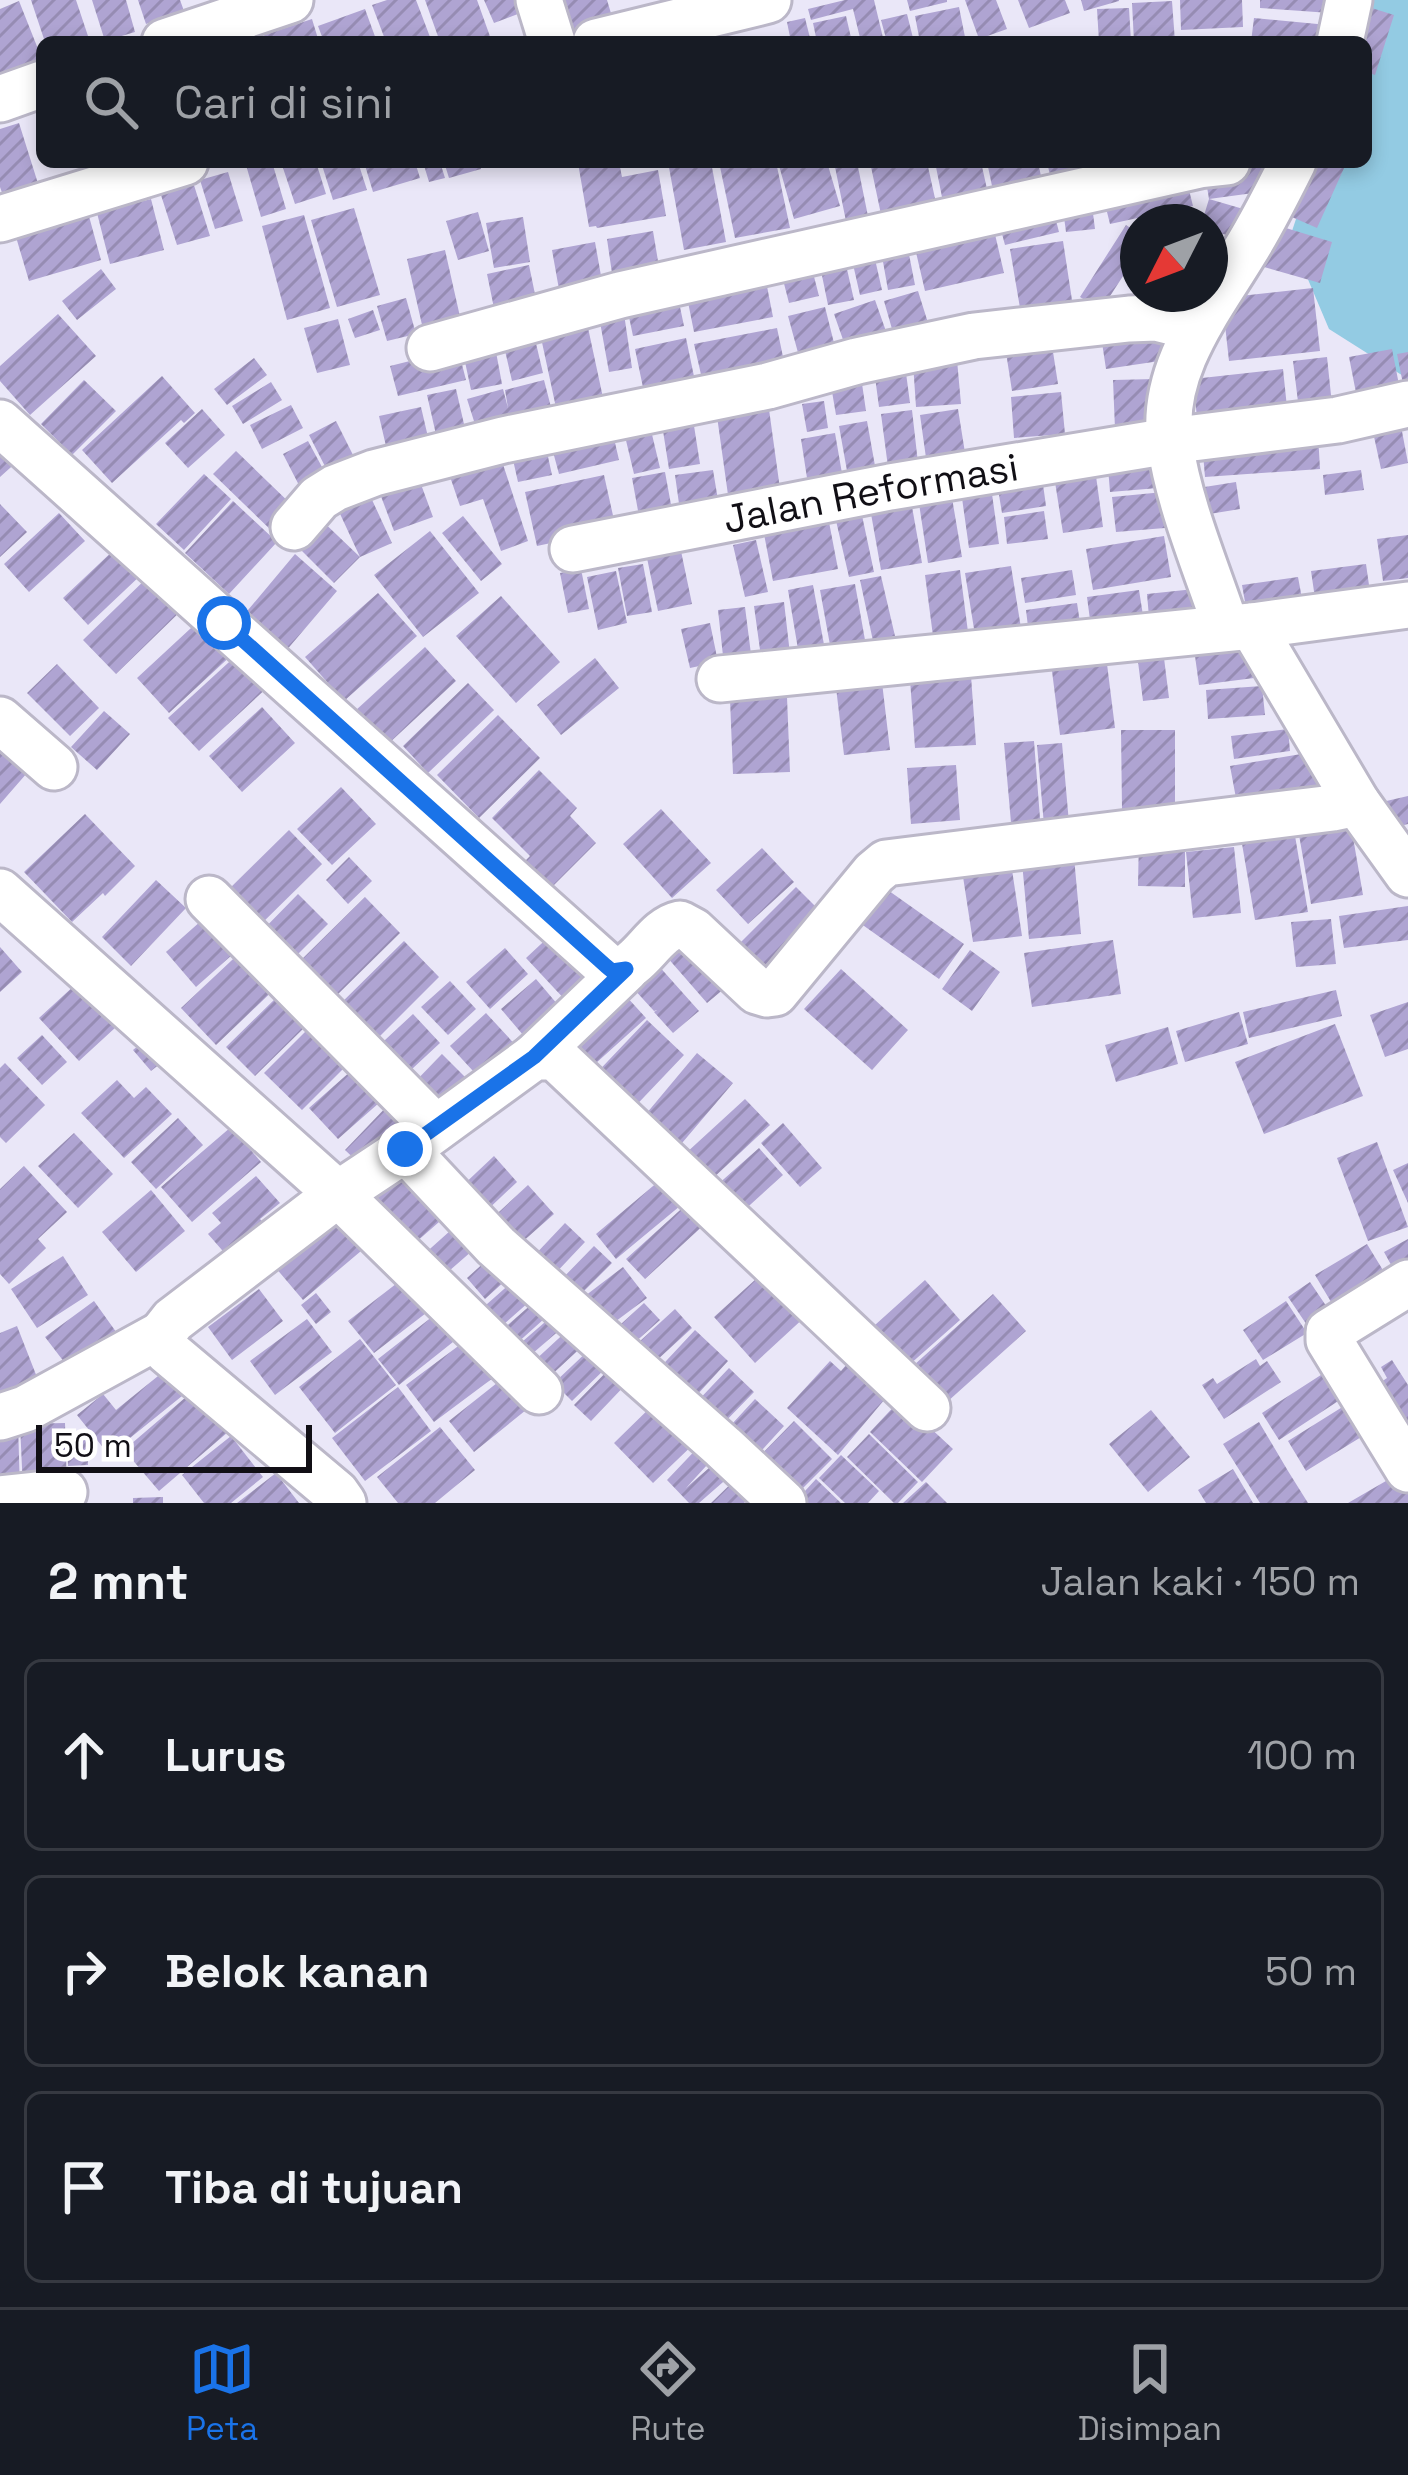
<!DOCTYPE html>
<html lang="id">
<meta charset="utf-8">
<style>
:root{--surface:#171b24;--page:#242831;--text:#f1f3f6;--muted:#9ea1a6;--line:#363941;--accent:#1a73e8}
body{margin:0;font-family:"Space Grotesk",sans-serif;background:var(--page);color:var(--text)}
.compass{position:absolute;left:1120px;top:204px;width:108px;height:108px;border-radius:50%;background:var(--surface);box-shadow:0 6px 18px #0003;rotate:228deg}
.scale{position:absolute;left:36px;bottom:30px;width:276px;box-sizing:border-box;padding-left:12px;border:6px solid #110f15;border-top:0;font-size:33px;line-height:42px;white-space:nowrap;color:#110f15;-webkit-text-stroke:9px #fff;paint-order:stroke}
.stop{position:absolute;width:36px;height:36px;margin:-27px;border:9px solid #1a73e8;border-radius:50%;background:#fff}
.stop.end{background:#1a73e8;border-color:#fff;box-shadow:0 3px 12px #0008}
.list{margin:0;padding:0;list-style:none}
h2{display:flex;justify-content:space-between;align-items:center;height:156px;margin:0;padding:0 48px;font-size:51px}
h2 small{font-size:39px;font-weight:400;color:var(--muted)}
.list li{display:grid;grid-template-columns:78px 1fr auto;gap:36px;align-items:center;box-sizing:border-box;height:192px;margin:0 24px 24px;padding:0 24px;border:3px solid var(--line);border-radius:18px}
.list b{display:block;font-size:45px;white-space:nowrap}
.list em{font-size:39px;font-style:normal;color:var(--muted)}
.icon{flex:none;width:66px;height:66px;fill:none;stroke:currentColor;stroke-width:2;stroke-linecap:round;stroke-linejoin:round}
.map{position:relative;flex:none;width:1408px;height:1503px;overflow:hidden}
.search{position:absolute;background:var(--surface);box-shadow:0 6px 18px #0003;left:36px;right:36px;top:36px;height:132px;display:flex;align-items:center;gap:30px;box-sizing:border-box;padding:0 42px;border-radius:18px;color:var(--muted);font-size:45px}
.sheet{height:804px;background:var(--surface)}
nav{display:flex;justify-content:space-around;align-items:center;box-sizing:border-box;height:168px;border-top:3px solid var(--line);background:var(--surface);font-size:33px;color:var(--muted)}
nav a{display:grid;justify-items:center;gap:6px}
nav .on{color:var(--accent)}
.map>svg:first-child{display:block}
</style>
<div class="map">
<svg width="1408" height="1503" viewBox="0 0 1408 1503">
<defs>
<pattern id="building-hatch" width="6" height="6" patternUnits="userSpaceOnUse" patternTransform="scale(3)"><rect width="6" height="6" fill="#afa4d2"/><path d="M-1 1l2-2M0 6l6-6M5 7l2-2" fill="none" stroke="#968cb3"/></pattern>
</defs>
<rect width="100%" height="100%" fill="#eae7f8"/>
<path fill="#93cbe3" d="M1362 0H1408V379L1329 329 1290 237 1315 162H1366V42Z"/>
<path fill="url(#building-hatch)" d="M31 0H76L90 42H45Z
M92 0H126L135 32 105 41Z
M138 0H180L184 11 146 24Z
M387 0H416L430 37 418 42H386L372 5Z
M425 0H477L492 42H440Z
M484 0H528L531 9 494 23Z
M556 0H607L613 20 567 33Z
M845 0H874L884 42H861L853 9 811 20 808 9Z
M907 0H947V2L910 11Z
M965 0H996L1007 29 979 39Z
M1018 0H1065L1070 13 1029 28Z
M1081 0H1119V1L1084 11Z
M1180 0H1242L1243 27 1181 30Z
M1260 0H1331L1330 13 1260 8Z
M19 1 42 59 0 75V9Z
M1172 1 1175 42H1134L1132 3Z
M1359 4 1394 15 1375 75 1366 72V42H1348Z
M959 7 966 42H920L915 16Z
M1129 8 1131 42H1099L1097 9Z
M365 9 377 42H324L318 26Z
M907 14 914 42H887L881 20Z
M846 16 852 42H817L813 23Z
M805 18 811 42H791L787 22Z
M1254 18 1328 25 1326 42H1251Z
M312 19 319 42H266L264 35Z
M19 123 41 193 6 204 0 187V129Z
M257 162H272L286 209 261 217 246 165Z
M281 162H316L326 194 295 204Z
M321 162H358L367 190 333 200Z
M364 162H415L420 178 373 192Z
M423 162H440L445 178 429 182Z
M444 162H479L481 169 449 178Z
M583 162H619L622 177 658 170 666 216 597 228 596 226 589 227 578 163Z
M668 162H711L726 242 684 250Z
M719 162H776L790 228 735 238Z
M778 162H827L840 206 794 219Z
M834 162H857L871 231 849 236Z
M870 162H927L938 212 883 224Z
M935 162H981L989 198 944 207Z
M987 162H1038L1045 195 996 205Z
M1047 162H1084L1089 185 1054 193Z
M1260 162H1271L1275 190 1209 199 1204 169Z
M1308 162H1337L1345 166 1317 228 1285 214Z
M228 172 243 221 215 229 200 180Z
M1186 178 1193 206 1110 224 1103 196Z
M193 182 210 236 177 245 160 192Z
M84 198 101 260 29 281 11 220Z
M1091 198 1095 229 1066 232 1062 202Z
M151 199 164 250 110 264 97 213Z
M1209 199 1257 213 1249 242 1210 230V222H1202Z
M1052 205 1059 232 1005 245 998 219Z
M354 208 380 295 337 307 311 220Z
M478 212 489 251 458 260 446 221Z
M304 215 330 308 287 320 262 226Z
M523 217 530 262 494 268 486 223Z
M991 217 1004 273 925 291 912 235Z
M1126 225 1138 233V253L1101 310 1080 297Z
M1276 225 1332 242 1320 283 1264 267Z
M653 231 661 279 614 287 607 239Z
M905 234 915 285 888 290 879 239Z
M1063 241 1072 300 1020 308 1010 249Z
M595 242 603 287 560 295 552 250Z
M872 246 882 290 860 295 850 251Z
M445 250 463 330 425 338 407 259Z
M844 256 854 300 828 305 819 261Z
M810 261 819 296 789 303 780 268Z
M529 265 537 304 495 313 487 274Z
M101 269 116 289 77 320 62 301Z
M764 271 773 317 694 332 685 287Z
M676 288 684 326 633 336 625 298Z
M1313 288 1320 351 1229 361 1222 298Z
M918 291 929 326 894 336 884 301Z
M406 298 416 334 387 341 377 306Z
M875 300 888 337 847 351 834 314Z
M623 307 632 368 609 372 598 311Z
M825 307 836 351 800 360 788 316Z
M373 310 380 330 355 338 348 319Z
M58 314 96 356 30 415 0 381V366Z
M338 319 350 365 317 373 304 328Z
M587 323 605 407 558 417 540 333Z
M1167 325 1173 359 1106 369 1101 336Z
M777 328 787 376 705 392 694 344Z
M534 335 543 373 512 381 503 342Z
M493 336 502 384 471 390 461 343Z
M686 338 696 386 645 397 635 349Z
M1051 339 1058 384 1012 391 1005 346Z
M458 349 466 380 398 396 390 366Z
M1392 349 1401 395 1358 403 1349 357Z
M1408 352V399H1406L1397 354Z
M1327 357 1333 414 1300 418 1293 361Z
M254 358 267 375 227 405 214 389Z
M904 358 910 403 879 407 873 362Z
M957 360 961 404 916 407 913 363Z
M1283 369 1288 417 1198 427 1193 379Z
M860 370 866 411 836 415 829 374Z
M162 376 195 413 184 423 181 420 112 483 82 450Z
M1155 379 1156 428 1115 429 1113 380Z
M84 380 116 411 72 455 41 424Z
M544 380 553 415 479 437 467 399 503 389 508 408 505 390Z
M271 382 282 400 243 424 232 406Z
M456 389 469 446 440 452 427 395Z
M1061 392 1065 434 1014 438 1011 397Z
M767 395 781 496 729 502 715 402Z
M824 401 828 428 807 432 802 404Z
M291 405 303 428 262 449 250 425Z
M421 407 431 450 389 459 379 416Z
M202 409 225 435 188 468 165 443Z
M958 409 966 459 927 465 920 415Z
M912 410 918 463 888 467 881 414Z
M692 413 700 464 669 469 661 418Z
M336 421 359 467 332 480 309 435Z
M867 421 877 477 849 482 839 426Z
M650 426 660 468 634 474 624 432Z
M1401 426 1408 463 1381 469 1373 432Z
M835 433 844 485 809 491 801 439Z
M613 434 619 460 559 474 552 448Z
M1318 434 1320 469 1205 477 1202 442Z
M0 437 20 459 0 477Z
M308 441 329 480 303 493 283 454Z
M496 443 528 541 501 551 483 499 460 506 444 459Z
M545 443 552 475 518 482 511 451Z
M1166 450 1170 487 1110 492 1107 455Z
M236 451 296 509 273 532 213 474Z
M415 468 433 517 394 531 376 483Z
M713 470 720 512 681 518 675 475Z
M1361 470 1364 490 1325 495 1323 475Z
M665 472 674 521 641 527 632 478Z
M204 474 231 499 184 550 156 524Z
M604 475 616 529 537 546 525 492Z
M1096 476 1103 527 1063 533 1055 482Z
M1042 477 1046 506 1002 513 997 483Z
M1236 482 1240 509 1197 516 1192 489Z
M367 489 392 543 360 557 335 503Z
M1174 491 1177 527 1116 532 1112 497Z
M951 492 962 557 928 563 918 497Z
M992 494 999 544 969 548 962 498Z
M233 501 277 542 229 594 185 553Z
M911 501 922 563 881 570 870 508Z
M0 504 27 532 0 557Z
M860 506 874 572 849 577 834 512Z
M1044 511 1048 539 1007 544 1004 517Z
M59 513 85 541 29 592 4 564Z
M315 514 360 557 334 583 290 539Z
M463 516 502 564 481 581 442 533Z
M829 522 838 569 773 581 764 534Z
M430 531 479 593 423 637 374 575Z
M1408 535V578L1383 581 1377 539Z
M1164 536 1171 577 1093 590 1086 549Z
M756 540 768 592 745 597 733 545Z
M117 547 142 574 88 625 63 598Z
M681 551 692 604 658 611 647 558Z
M295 554 337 591 285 652 243 616Z
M643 564 652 612 627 616 618 568Z
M1366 564 1371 599 1316 605 1311 571Z
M1011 566 1021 628 975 635 965 573Z
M581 569 589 609 568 613 560 573Z
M960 570 968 632 933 636 925 575Z
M1072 570 1076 595 1025 603 1021 578Z
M616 571 627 623 598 630 587 577Z
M152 573 186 606 116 674 83 640Z
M881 576 895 636 873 641 860 580Z
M1298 577 1303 604 1247 613 1242 585Z
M855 584 865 640 830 645 820 590Z
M813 585 825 650 799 655 788 590Z
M1204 588 1206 612 1149 617 1147 594Z
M1139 590 1145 628 1092 635 1087 597Z
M378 593 417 636 344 701 305 657Z
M501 596 560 662 516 703 456 636Z
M784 602 790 654 761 657 754 606Z
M1077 603 1081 629 1029 635 1026 610Z
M745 607 752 662 724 665 718 610Z
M204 616 236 651 169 713 137 678Z
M710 623 718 662 690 668 681 629Z
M1257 641 1262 677 1199 685 1194 649Z
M425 647 456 681 387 745 355 711Z
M1163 650 1169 698 1143 701 1137 654Z
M240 652 270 685 199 751 168 718Z
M1106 656 1115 728 1060 735 1051 663Z
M595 658 619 688 561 735 537 705Z
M970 662 976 745 915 748 909 666Z
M57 664 99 708 70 736 27 693Z
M881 674 890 750 844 755 835 679Z
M468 683 494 710 428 773 403 746Z
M1262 686 1265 715 1208 719 1206 690Z
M787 697 790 772 733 774 730 699Z
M262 707 295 743 242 792 209 756Z
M104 711 130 734 97 770 71 747Z
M498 715 540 758 479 818 437 775Z
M1288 729 1290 751 1234 759 1231 736Z
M1121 730H1175V809H1122Z
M0 736 34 765 0 804Z
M1034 741 1041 831 1012 834 1004 743Z
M1062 743 1069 823 1044 825 1037 745Z
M1313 752 1320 795 1238 809 1230 766Z
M956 765 960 820 911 824 907 768Z
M539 770 577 808 570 816 596 843 543 896 517 869 530 856 492 818Z
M341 787 376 824 332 865 297 829Z
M1408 796V824L1388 829 1382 802Z
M661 809 711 863 672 898 623 844Z
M85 814 135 866 105 896 103 893 72 922 24 872Z
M1350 820 1363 895 1311 904 1298 829Z
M289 830 322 864 252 933 219 899Z
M1294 830 1308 912 1255 920 1241 838Z
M1139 835 1185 836V887L1138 886Z
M1073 846 1081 934 1029 939 1021 851Z
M1234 847 1241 913 1193 918 1186 852Z
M762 848 794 882 748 924 716 890Z
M1009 850 1022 936 973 942 960 857Z
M349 857 372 881 348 904 326 880Z
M156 880 186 908 131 966 102 937Z
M875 881 964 944 939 979 850 916Z
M796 887 830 921 768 983 734 949Z
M298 894 328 924 285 967 255 938Z
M365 897 400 933 332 1000 297 964Z
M1408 906V940L1344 948 1339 916Z
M210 913 241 947 196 987 166 952Z
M1331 919 1336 964 1296 967 1291 922Z
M555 931 596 975 568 1003 526 958Z
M690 936 731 983 707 1003 666 956Z
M1113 940 1121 994 1032 1007 1024 953Z
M404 941 439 977 368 1048 332 1012Z
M248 945 283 981 216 1045 181 1008Z
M0 947 22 972 0 992Z
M505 948 528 974 490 1009 466 982Z
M970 950 1000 972 972 1011 942 989Z
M657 964 699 1011 673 1033 654 1012 657 1010 654 1011 632 987Z
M841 969 908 1030 872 1070 804 1009Z
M536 979 564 1012 529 1042 501 1009Z
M450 981 476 1009 448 1035 421 1007Z
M76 984 116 1027 79 1061 39 1018Z
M615 984 646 1018 585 1073 554 1040Z
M1336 990 1342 1016 1249 1038 1243 1012Z
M277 997 306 1026 255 1076 226 1047Z
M1408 1002V1049L1385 1057 1370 1015Z
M1239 1012 1248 1044 1185 1062 1176 1031Z
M486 1013 521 1051 485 1084 450 1046Z
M413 1014 440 1043 398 1082 371 1053Z
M647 1020 684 1055 625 1117 588 1082Z
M316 1021 354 1058 302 1110 264 1073Z
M1335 1024 1363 1096 1264 1134 1235 1062Z
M1168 1027 1178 1064 1116 1082 1105 1045Z
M42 1035 67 1062 42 1085 17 1058Z
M143 1042 161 1063 151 1071 133 1050Z
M697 1053 733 1083 671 1156 636 1126Z
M442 1054 473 1085 441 1118 409 1088Z
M5 1063 45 1105 6 1143 0 1137V1068Z
M360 1063 388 1095 338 1139 309 1108Z
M117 1080 134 1098 146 1087 172 1114 124 1158 81 1113Z
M745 1099 770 1125 710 1181 685 1154Z
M392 1101 408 1117 362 1166 345 1150Z
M178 1118 203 1145 156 1189 131 1162Z
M783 1123 822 1168 800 1187 761 1143Z
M231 1127 261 1162 192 1222 161 1187Z
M74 1133 113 1174 78 1208 38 1166Z
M1377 1142 1408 1227 1368 1241 1337 1158Z
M759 1148 783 1175 740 1214 716 1186Z
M494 1156 517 1182 483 1214 459 1189Z
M1408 1163V1203L1393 1170Z
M387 1165 408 1187 414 1182 447 1215 407 1250 351 1198Z
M24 1166 67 1212 38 1239 46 1248 9 1284 0 1274V1189Z
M256 1176 280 1203 260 1219 272 1233 235 1265 208 1234 221 1223 212 1213Z
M659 1181 680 1206 616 1259 596 1234Z
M528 1185 554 1214 512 1251 487 1223Z
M151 1190 185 1231 136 1272 102 1232Z
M689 1202 707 1222 645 1279 626 1259Z
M333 1218 361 1251 303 1300 275 1267Z
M460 1222 480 1244 441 1278 422 1256Z
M565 1223 585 1242 551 1278 531 1259Z
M1408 1239V1276L1400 1281 1384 1252Z
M1367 1244 1392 1285 1340 1317 1315 1275Z
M594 1246 612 1263 574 1301 556 1285Z
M63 1256 88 1295 37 1328 11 1289Z
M487 1260 506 1280 485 1299 467 1278Z
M623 1267 647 1298 604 1330 581 1299Z
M766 1270 807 1315 755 1363 714 1317Z
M405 1277 430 1310 374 1353 348 1321Z
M925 1280 960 1320 900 1373 865 1334Z
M512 1282 529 1302 495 1332 478 1312Z
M1310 1282 1335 1319 1313 1334 1288 1297Z
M259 1289 283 1321 232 1360 208 1327Z
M316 1293 331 1312 316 1324 301 1305Z
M993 1294 1026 1331 937 1411 904 1374Z
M541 1296 554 1310 515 1345 502 1330Z
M94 1301 119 1336 71 1371 45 1337Z
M1286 1301 1307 1333 1263 1360 1243 1330Z
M644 1303 660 1320 624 1352 609 1335Z
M675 1309 692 1328 644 1372 627 1353Z
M437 1313 458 1338 399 1385 378 1359Z
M552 1316 562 1328 525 1360 515 1348Z
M307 1319 332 1352 275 1395 250 1361Z
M17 1326 42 1390 0 1406V1333Z
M571 1327 586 1343 547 1379 532 1363Z
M695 1330 728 1361 686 1407 653 1375Z
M360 1339 396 1385 335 1433 299 1387Z
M465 1341 493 1378 434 1422 406 1385Z
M591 1348 609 1365 572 1401 554 1383Z
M1256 1359 1260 1366 1267 1361 1281 1382 1224 1419 1202 1385 1213 1378 1217 1384Z
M1392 1360 1408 1385V1456L1366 1392 1387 1378 1381 1367Z
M830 1361 841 1371 847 1364 885 1399 838 1455 787 1408Z
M614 1364 631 1379 591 1421 574 1405Z
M1338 1364 1355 1390 1279 1440 1262 1413Z
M729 1368 754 1392 717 1430 692 1407Z
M163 1372 182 1396 109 1455 77 1415 103 1394 116 1410Z
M502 1379 526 1410 474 1452 449 1421Z
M398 1387 431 1431 365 1481 332 1438Z
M193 1391 228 1432 159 1491 124 1450Z
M1360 1396 1379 1426 1306 1471 1288 1441Z
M661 1397 700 1438 653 1483 614 1443Z
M755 1399 784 1426 750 1463 720 1437Z
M900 1400 953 1449 922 1482 870 1432Z
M1151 1410 1190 1457 1148 1492 1109 1444Z
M794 1421 832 1459 791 1500 753 1463Z
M1259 1422 1288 1471 1308 1503H1260L1223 1444Z
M18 1423 20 1491 0 1492V1424Z
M65 1423 67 1489 23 1490 20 1424Z
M440 1427 475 1470 435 1503H398L377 1477Z
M87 1433 88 1465 68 1466 67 1434Z
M869 1434 918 1482 898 1503H894L847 1457Z
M231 1436 263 1477 231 1503H204L182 1475Z
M705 1440 718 1453 686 1488 725 1454 738 1469 699 1503H689L667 1480Z
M841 1455 879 1491 868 1503H845L819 1478Z
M1233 1469 1253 1503H1206L1198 1490Z
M276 1473 299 1503H237Z
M742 1473 758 1490 744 1503H711Z
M1398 1474 1408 1491V1503H1348Z
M816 1479 841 1503H794Z
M926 1482 947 1503H903Z
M163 1497V1503H133V1498Z"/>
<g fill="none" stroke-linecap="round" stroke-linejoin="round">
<g stroke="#bbb7c8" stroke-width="51">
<g id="street">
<path d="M539 0 552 42"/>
<path d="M165 42 290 0"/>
<path d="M596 42 768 0"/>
<path d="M1340 42 1349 0"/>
<path d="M0 99 42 84"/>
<path d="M0 219 185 162"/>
<path d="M430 348 620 295 1199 165 1227 162"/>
<path d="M0 423 612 971C641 970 652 930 680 924L693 931 757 991 767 994 775 993 874 873 886 863 1333 808 1357 803"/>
<path d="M294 527 319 498 335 488 374 473 503 440 768 386 857 361 974 336 1129 319 1156 318 1196 328"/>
<path id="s1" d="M573 549 890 487 1169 441 1338 420 1408 404"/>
<path d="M1252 626 1357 803 1408 874"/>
<path d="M1226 627C1206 567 1179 505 1170 443 1160 370 1210 309 1245 251 1263 222 1278 192 1293 162"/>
<path d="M720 679 1252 626 1408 605"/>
<path d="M0 720 54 767"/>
<path d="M0 892 338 1194 539 1391"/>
<path d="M209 899 436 1128"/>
<path d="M534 1057 626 969"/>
<path d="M405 1149 496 1246 723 1447 783 1503"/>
<path d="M1408 1283 1329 1332V1340L1408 1469"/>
<path d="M0 1417 25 1409 162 1334"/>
<path d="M0 1499 64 1492"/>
<path d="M343 1503 336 1493 167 1351 162 1334 173 1320 338 1194 427 1135 534 1057H555L927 1408"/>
</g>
</g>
<use href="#street" stroke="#fff" stroke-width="45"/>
</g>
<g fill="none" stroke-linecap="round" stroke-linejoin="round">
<path stroke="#1a73e8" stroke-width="15" d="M224 623 606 966 612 971 626 969 534 1057 405 1149"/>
</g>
<g text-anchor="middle" stroke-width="10" stroke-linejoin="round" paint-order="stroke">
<g font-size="39" fill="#110f15" stroke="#fff">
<text dy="14" stroke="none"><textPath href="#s1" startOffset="303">Jalan Reformasi</textPath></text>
</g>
</g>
</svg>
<svg class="compass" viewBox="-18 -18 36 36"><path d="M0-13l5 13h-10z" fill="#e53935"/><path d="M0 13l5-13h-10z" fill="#9ea1a6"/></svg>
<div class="scale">50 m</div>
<div class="stop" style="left:224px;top:623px"></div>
<div class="stop end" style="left:405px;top:1149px"></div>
<div class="search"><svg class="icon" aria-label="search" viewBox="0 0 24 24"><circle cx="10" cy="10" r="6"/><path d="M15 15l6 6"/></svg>Cari di sini</div>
</div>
<section class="sheet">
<h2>2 mnt<small>Jalan kaki · 150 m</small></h2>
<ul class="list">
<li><svg class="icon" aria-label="ahead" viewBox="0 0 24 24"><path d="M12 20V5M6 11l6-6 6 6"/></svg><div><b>Lurus</b></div><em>100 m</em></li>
<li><svg class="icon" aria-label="right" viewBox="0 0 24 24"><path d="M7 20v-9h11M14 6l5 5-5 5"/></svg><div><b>Belok kanan</b></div><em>50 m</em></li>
<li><svg class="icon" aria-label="arrive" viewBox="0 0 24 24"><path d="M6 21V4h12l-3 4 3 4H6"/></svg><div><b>Tiba di tujuan</b></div></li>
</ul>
</section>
<nav>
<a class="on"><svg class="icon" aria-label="map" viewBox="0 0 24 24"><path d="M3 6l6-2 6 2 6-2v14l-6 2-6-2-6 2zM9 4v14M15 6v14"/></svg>Peta</a>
<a><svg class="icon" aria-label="directions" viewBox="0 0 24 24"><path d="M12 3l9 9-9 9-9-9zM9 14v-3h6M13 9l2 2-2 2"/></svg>Rute</a>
<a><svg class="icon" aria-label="saved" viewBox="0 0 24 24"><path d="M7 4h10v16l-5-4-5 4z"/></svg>Disimpan</a>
</nav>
